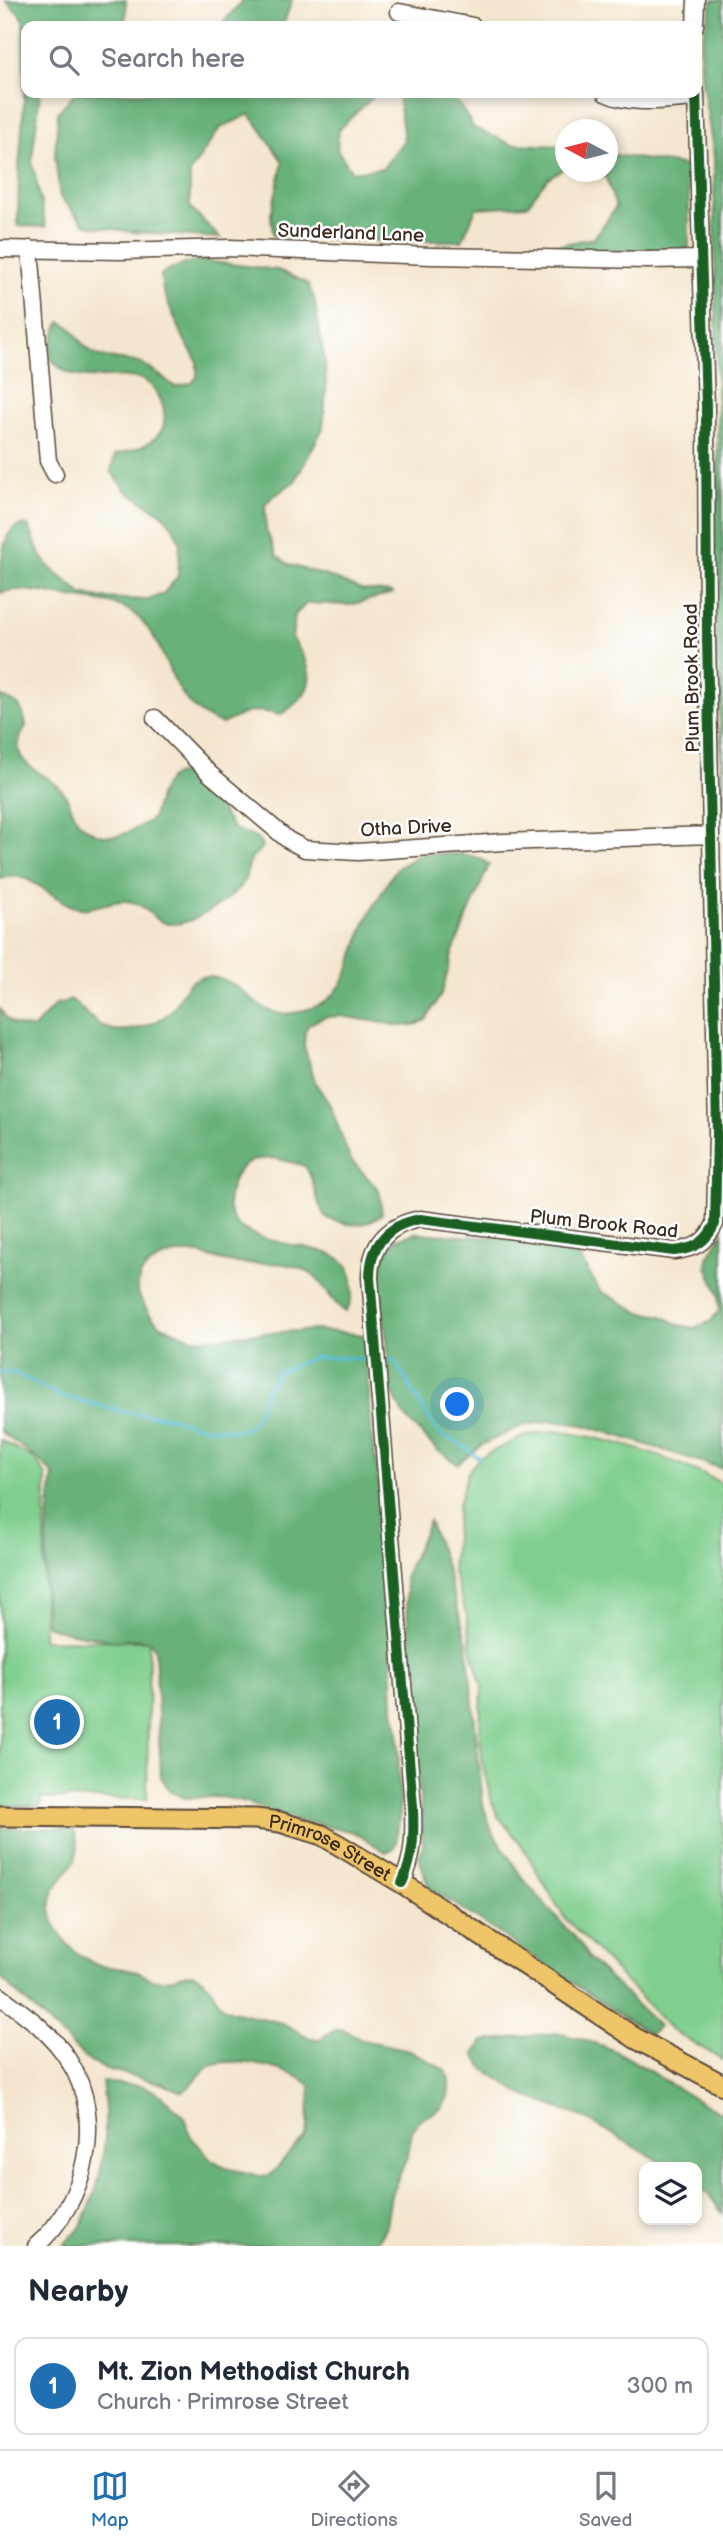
<!DOCTYPE html>
<meta charset="utf-8">
<style>
:root{--surface:#fff;--page:#f6f6f7;--text:#1f2937;--muted:#747a83;--line:#e0e1e3;--accent:#1f6fb2}
body{margin:0;font-family:"Balsamiq Sans",sans-serif;background:var(--page);color:var(--text)}
.controls{position:absolute;right:21px;bottom:21px;display:grid;overflow:hidden;border-radius:14px;box-shadow:0 4px 10px #0003}
.controls button{width:63px;height:63px;display:grid;place-items:center;padding:0;border:0;border-bottom:2px solid var(--line);background:var(--surface);color:var(--text);font:35px sans-serif}
.compass{position:absolute;left:555px;top:119px;width:63px;height:63px;border-radius:50%;background:var(--surface);box-shadow:0 4px 10px #0003;rotate:277deg}
.you{position:absolute;left:458px;top:1405px;width:24px;height:24px;margin:-18px;border:5px solid #fff;border-radius:50%;background:#1a73e8;box-shadow:0 0 0 10px #1a73e833}
.badge{display:grid;place-items:center;width:46px;height:46px;border-radius:50%;background:var(--accent);color:#fff;font-size:23px;font-weight:700}
.pin{position:absolute;translate:-50% -50%;border:4px solid #fff;box-shadow:0 2px 7px #0006}
.list{margin:0;padding:0;list-style:none}
h2{display:flex;justify-content:space-between;align-items:center;height:91px;margin:0;padding:0 28px;font-size:30px}
h2 small{font-size:23px;font-weight:400;color:var(--muted)}
.list li{display:grid;grid-template-columns:46px 1fr auto;gap:21px;align-items:center;box-sizing:border-box;height:98px;margin:0 14px 14px;padding:0 14px;border:2px solid var(--line);border-radius:14px}
.list b{display:block;font-size:26px;white-space:nowrap}
.list p{margin:0;font-size:23px;white-space:nowrap;color:var(--muted)}
.list em{font-size:23px;font-style:normal;color:var(--muted)}
.icon{flex:none;width:38px;height:38px;fill:none;stroke:currentColor;stroke-width:2;stroke-linecap:round;stroke-linejoin:round}
.map{position:relative;flex:none;width:723px;height:2246px;overflow:hidden}
.search{position:absolute;background:var(--surface);box-shadow:0 4px 10px #0003;left:21px;right:21px;top:21px;height:77px;display:flex;align-items:center;gap:18px;box-sizing:border-box;padding:0 24px;border-radius:14px;color:var(--muted);font-size:26px}
.sheet{height:203px;background:var(--surface)}
nav{display:flex;justify-content:space-around;align-items:center;box-sizing:border-box;height:98px;border-top:2px solid var(--line);background:var(--surface);font-size:19px;color:var(--muted)}
nav a{display:grid;justify-items:center;gap:4px}
nav .on{color:var(--accent)}
.map>svg:first-child{display:block}
</style>
<div class="map">
<svg width="723" height="2246" viewBox="0 0 723 2246">
<rect width="100%" height="100%" fill="#fff"/>
<filter id="ink" filterUnits="userSpaceOnUse"><feTurbulence type="fractalNoise" baseFrequency=".0143" numOctaves="2"/><feDisplacementMap in="SourceGraphic" scale="14" xChannelSelector="R" yChannelSelector="G"/><feConvolveMatrix kernelMatrix="1 2 1 2 8 2 1 2 1" color-interpolation-filters="sRGB"/></filter>
<filter id="wash" filterUnits="userSpaceOnUse"><feTurbulence type="fractalNoise" baseFrequency=".00686" numOctaves="4" result="noise"/><feDisplacementMap in="SourceGraphic" scale="28" xChannelSelector="R" yChannelSelector="G"/><feGaussianBlur stdDeviation="1.57" result="paint"/><feColorMatrix in="noise" values="0 0 0 0 0 0 0 0 0 0 0 0 0 0 0 0 0 1.4 0 .05"/><feComposite in="paint" operator="in"/></filter>
<g filter="url(#wash)">
<rect width="100%" height="100%" fill="#f4e6ce"/>
<path fill="#80cf8e" stroke="#5e7c56" stroke-width="2" d="M555 1431C611 1438 674 1458 723 1484V2060L673 2031 564 1917 521 1844 498 1816 492 1802 483 1767 480 1733 482 1686 472 1652 467 1616 452 1569 458 1505 468 1472 479 1458 524 1436Z
M0 1440 34 1458 46 1476 43 1640 149 1641 147 1799 41 1798 40 1806H0Z"/>
<path fill="#68b279" stroke="#526e4c" stroke-width="2" d="M6 0H126V17L118 26H26V93H40L32 161 46 227 18 226 19 168 24 101 23 18Z
M243 0H292L283 26H220Z
M713 0H723V815L718 678H716L715 530 718 470 714 156 702 81 700 46Z
M75 93H377L339 129 337 149 352 172 383 168 404 140 398 93H455V98L474 128 511 144 565 146V168L548 178 527 205 476 208 462 241H386L273 236 271 214 283 162 250 114 220 128 190 172V207L220 238 133 232 86 225 60 197 55 156 58 112Z
M608 154 689 166V249L579 253 543 248 594 238 616 207 604 172H608Z
M198 260 278 270 307 283 314 298 325 364 326 389 323 428 295 481 270 499 265 505 266 530 277 556 290 565 330 577 361 590 394 593 350 605 307 603 295 615 292 638C315 672 319 690 280 715 253 707 246 712 222 724 164 705 174 645 133 613 116 600 85 600 65 596 45 593 20 586 0 593 0 573 0 516 29 527L40 554 50 568 82 594 99 598 148 600 163 594 178 576 180 542 173 527 162 514 126 491 111 471 115 455C131 451 148 447 159 434 172 419 160 386 141 379 137 377 130 378 125 377 102 376 76 382 58 366 51 360 49 356 51 347 53 338 55 330 61 322 74 326 78 341 88 349 103 362 125 358 142 364 153 369 165 380 175 387L192 383 197 377V361L184 339 163 291 161 275 167 270Z
M0 696C20 704 22 705 26 726 1 767 46 768 63 792 70 800 72 812 78 821 81 825 87 828 91 831 114 844 132 831 152 819 159 800 161 774 184 773L204 788 234 829 257 838 262 846C259 853 256 852 252 858 247 864 248 875 243 883 231 900 187 930 165 923 148 917 145 901 124 901 106 901 90 913 72 906 50 897 25 867 0 879Z
M421 854C442 855 474 849 489 865L452 954 442 993 426 1020 418 1024 402 1026 341 1016 324 1017 309 1024 305 1031 304 1046 316 1084 330 1105 350 1159 379 1190 382 1214C361 1230 350 1225 326 1218 314 1201 316 1181 305 1166 288 1162 269 1154 252 1161 242 1165 235 1174 232 1184 207 1254 316 1236 344 1262 356 1273 354 1300 346 1312 329 1302 324 1279 305 1270 282 1259 259 1265 235 1263 223 1262 210 1256 198 1254 179 1250 150 1258 140 1276 138 1281 138 1287 137 1292L149 1314 161 1326 192 1338 206 1339 246 1334 316 1330 365 1335 372 1439 380 1489V1542L390 1626 393 1707 398 1730 400 1812 396 1842 393 1849 386 1852 354 1832 293 1819 247 1802 222 1797 184 1798 170 1791 161 1777 155 1648 149 1641 137 1639 114 1641 62 1631 46 1625C43 1574 47 1524 53 1474L39 1460 0 1431V1008C7 1024 18 1028 34 1028L56 1004 72 1000C82 1008 93 1022 104 1027 123 1036 154 1026 169 1013 183 999 183 975 210 977 251 980 255 1027 305 1010 312 1008 319 1006 325 1002 350 984 354 950 365 923 373 906 384 889 394 872L400 866Z
M723 1231V1469L584 1425 551 1421 524 1425 483 1444 458 1464 437 1450 404 1416 387 1381 388 1349 379 1280 384 1256 395 1240 415 1233 518 1239 576 1252 600 1291 639 1312 662 1316 679 1325 694 1328 710 1322 719 1311V1295L707 1266 708 1258Z
M429 1521 444 1560 467 1643 483 1805 491 1829 523 1879 581 1945 589 1959 659 2026 650 2034C575 1987 504 1934 429 1888L419 1857 423 1844 405 1576Z
M0 1828H67L74 1831C90 1870 48 1874 51 1908 54 1936 76 1958 102 1966 112 1968 123 1968 134 1971 142 1973 150 1980 159 1980 172 1982 182 1971 196 1975 213 1981 213 2003 228 2010L282 2023 310 2038 319 2039 335 2030 343 2029 363 2040 410 2050 446 2071 449 2078V2094L442 2108 421 2119 412 2131 408 2155 391 2195 386 2226 375 2246H63C68 2238 77 2234 81 2226 104 2183 110 2130 102 2082L143 2086 158 2093 183 2115 191 2137 211 2159 226 2168 261 2176 270 2175 276 2169 306 2135 308 2127 310 2086C297 2069 228 2055 210 2066 198 2073 194 2086 182 2092L160 2083 106 2069 90 2062 0 1977Z
M557 2033C578 2038 599 2043 619 2053 654 2072 686 2097 723 2114V2214L709 2195 697 2185V2167H670L583 2117 523 2095 484 2069 474 2054 483 2041Z"/>
<g fill="none" stroke-linecap="round" stroke-linejoin="round">
<path stroke="#50b9ce" stroke-width="3.5" d="M381 1360H394L438 1433 462 1445 479 1458
M0 1372 15 1373 64 1397 126 1412 167 1417 206 1428 245 1430 256 1418 264 1394 277 1372 316 1357 373 1359"/>
</g>
</g>
<g filter="url(#ink)">
<g fill="none" stroke-linecap="round" stroke-linejoin="round">
<g stroke="#574638" stroke-width="19">
<path id="minor" d="M399 12 473 26
M695 26 696 0
M605 93C633 106 665 100 696 98
M0 249 120 251 230 248 431 256 649 260 701 259
M30 249 48 461 55 474
M155 718 210 774 288 840 305 849 358 852 503 842 711 835
M402 1883C414 1857 414 1835 413 1807L370 1278C370 1245 387 1225 420 1219L674 1251C695 1249 706 1242 715 1224L717 1132 707 638 706 407 696 93
M0 1996C26 2015 52 2033 69 2061 106 2119 86 2203 36 2246"/>
</g>
<g stroke="#574638" stroke-width="23">
<g id="major">
<path id="s1" d="M0 1816 256 1819 280 1822 322 1835 402 1883 635 2038 723 2085"/>
</g>
</g>
<use href="#minor" stroke="#fff" stroke-width="16"/>
<use href="#major" stroke="#eec569" stroke-width="19"/>
<g stroke="#fff" stroke-width="15">
<path id="cycleway" d="M402 1883C414 1857 414 1835 413 1807L370 1278C370 1245 387 1225 420 1219L674 1251C695 1249 706 1242 715 1224L717 1132 707 638 706 407 696 93"/>
</g>
<use href="#cycleway" stroke="#1b5e20" stroke-width="10"/>
</g>
</g>
<g text-anchor="middle" stroke-width="5" stroke-linejoin="round" paint-order="stroke">
<g font-size="19" fill="#3b2a1e" stroke="#fff">
<text transform="translate(351 232) rotate(2)" y="7">Sunderland Lane</text>
<text transform="translate(691 678) rotate(-91)" y="7">Plum Brook Road</text>
<text transform="translate(406 827) rotate(-3)" y="7">Otha Drive</text>
<text transform="translate(604 1223) rotate(6)" y="7">Plum Brook Road</text>
<text dy="7" stroke="none"><textPath href="#s1" startOffset="336">Primrose Street</textPath></text>
</g>
</g>
</svg>
<div class="controls">
<button><svg class="icon" aria-label="layers" viewBox="0 0 24 24"><path d="M12 4l9 5-9 5-9-5zM3 14l9 5 9-5"/></svg></button>
</div>
<svg class="compass" viewBox="-18 -18 36 36"><path d="M0-13l5 13h-10z" fill="#e53935"/><path d="M0 13l5-13h-10z" fill="#747a83"/></svg>
<div class="you"></div>
<div class="pin badge" style="left:57px;top:1722px">1</div>
<div class="search"><svg class="icon" aria-label="search" viewBox="0 0 24 24"><circle cx="10" cy="10" r="6"/><path d="M15 15l6 6"/></svg>Search here</div>
</div>
<section class="sheet">
<h2>Nearby<small></small></h2>
<ul class="list">
<li><span class="badge">1</span><div><b>Mt. Zion Methodist Church</b><p>Church · Primrose Street</p></div><em>300 m</em></li>
</ul>
</section>
<nav>
<a class="on"><svg class="icon" aria-label="map" viewBox="0 0 24 24"><path d="M3 6l6-2 6 2 6-2v14l-6 2-6-2-6 2zM9 4v14M15 6v14"/></svg>Map</a>
<a><svg class="icon" aria-label="directions" viewBox="0 0 24 24"><path d="M12 3l9 9-9 9-9-9zM9 14v-3h6M13 9l2 2-2 2"/></svg>Directions</a>
<a><svg class="icon" aria-label="saved" viewBox="0 0 24 24"><path d="M7 4h10v16l-5-4-5 4z"/></svg>Saved</a>
</nav>
